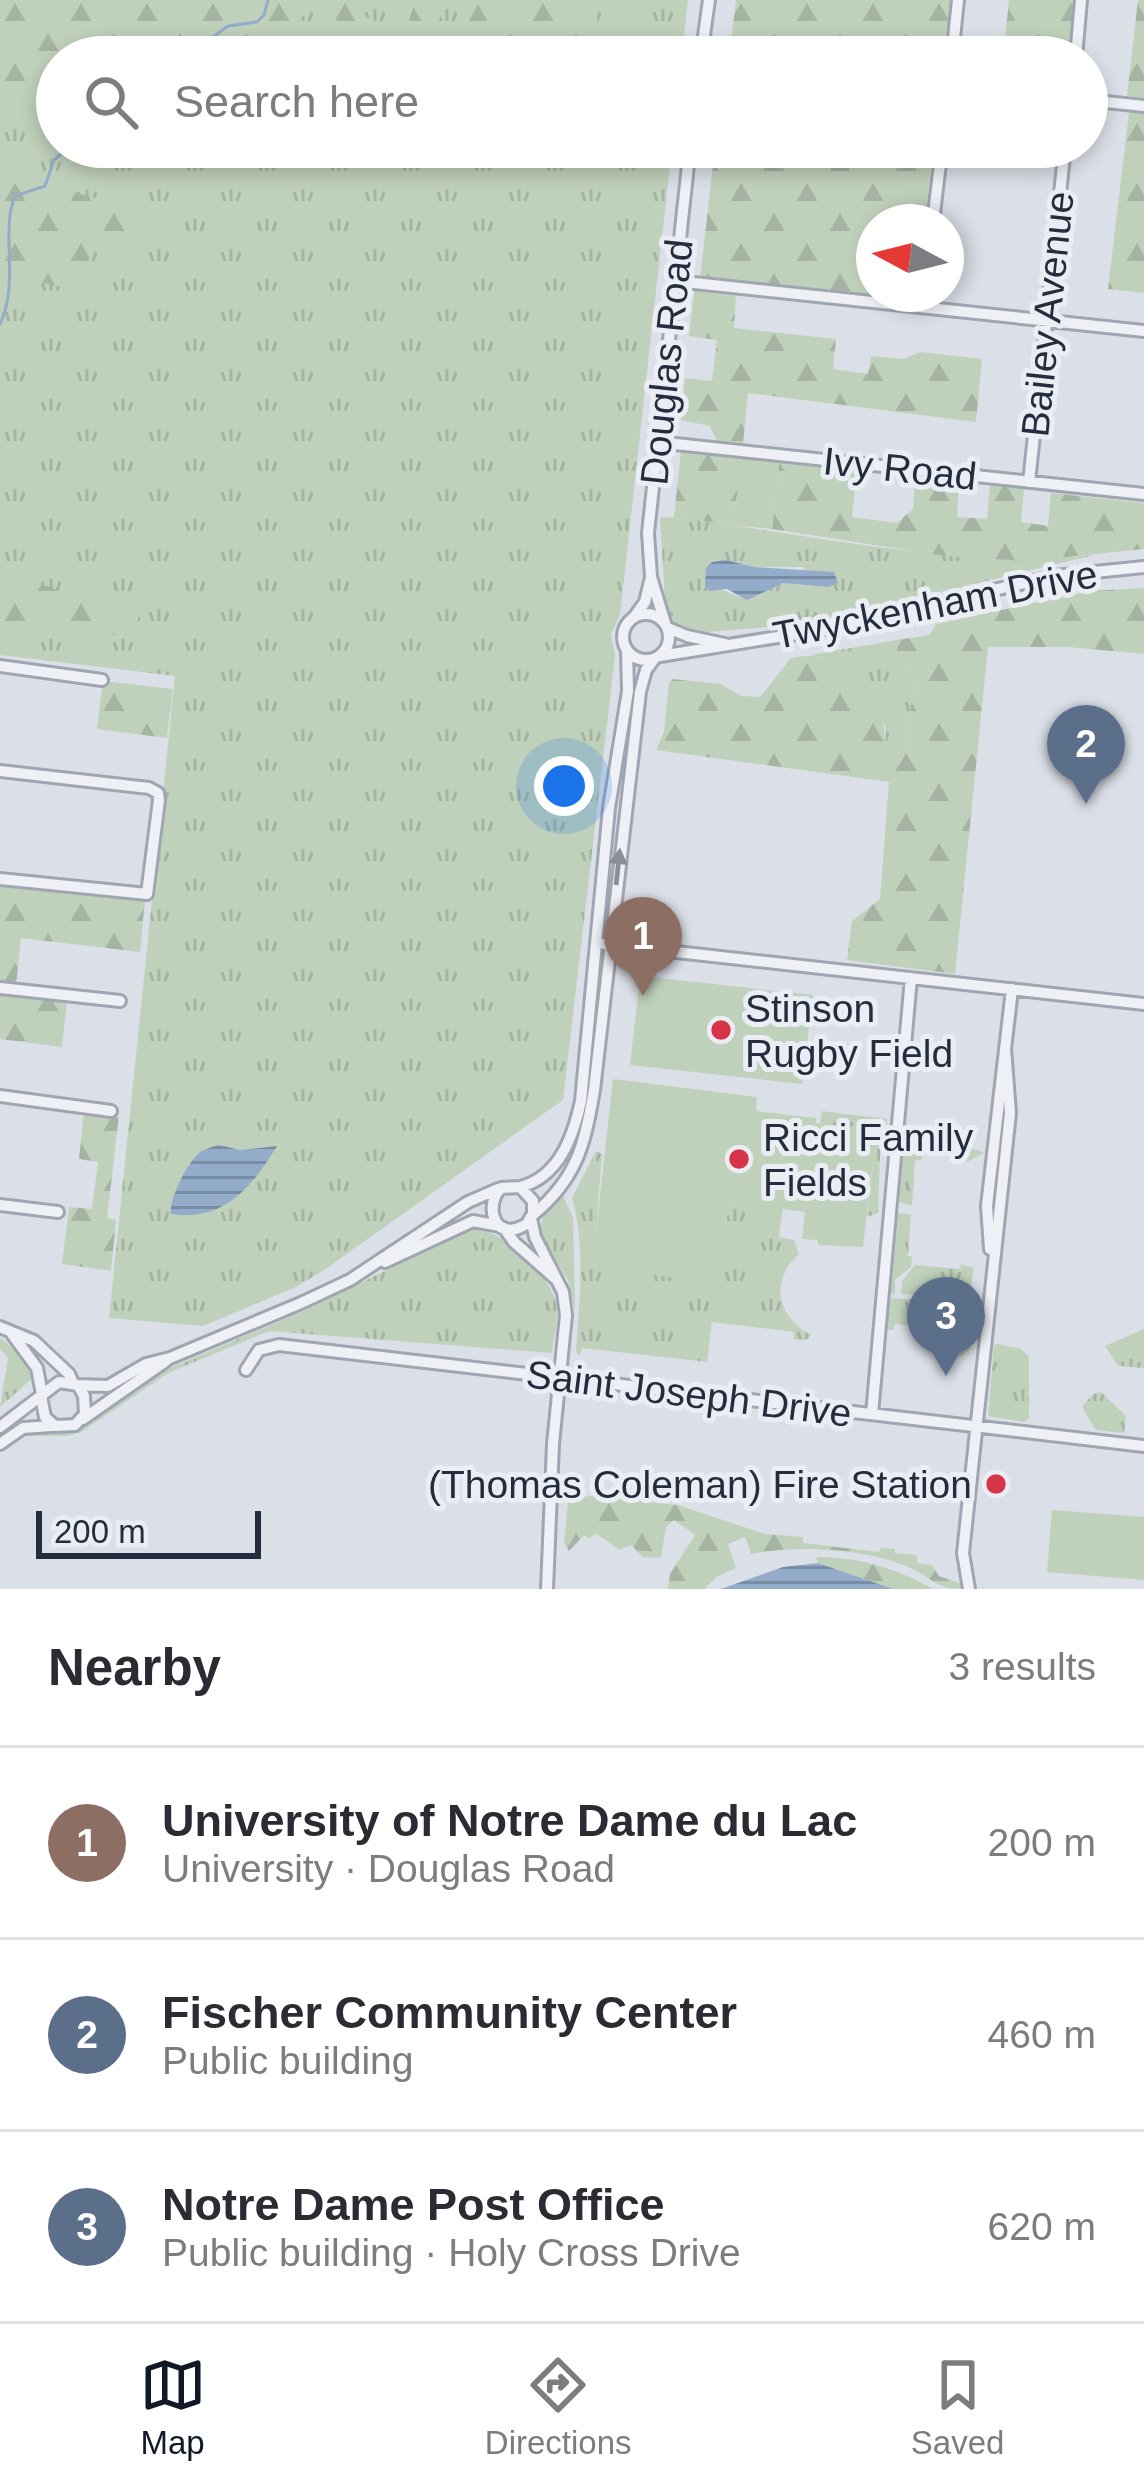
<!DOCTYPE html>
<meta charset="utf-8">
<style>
:root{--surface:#fff;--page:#f7f7f7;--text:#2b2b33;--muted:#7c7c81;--line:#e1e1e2;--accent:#111827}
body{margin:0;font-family:Arial,sans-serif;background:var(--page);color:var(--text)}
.compass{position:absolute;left:856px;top:204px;width:108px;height:108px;border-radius:50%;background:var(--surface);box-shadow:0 6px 18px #0003;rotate:277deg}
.scale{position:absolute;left:36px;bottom:30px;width:225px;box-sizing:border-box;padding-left:12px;border:6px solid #242d3d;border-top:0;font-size:33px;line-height:42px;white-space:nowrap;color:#242d3d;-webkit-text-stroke:9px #eaeef4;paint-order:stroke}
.you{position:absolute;left:564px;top:786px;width:42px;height:42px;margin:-30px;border:9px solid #fff;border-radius:50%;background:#1a73e8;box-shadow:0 0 0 18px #1a73e833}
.badge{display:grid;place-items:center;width:78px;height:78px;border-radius:50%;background:var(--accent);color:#fff;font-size:39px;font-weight:700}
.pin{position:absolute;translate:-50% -99px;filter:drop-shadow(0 3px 6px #0008)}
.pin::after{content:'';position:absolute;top:63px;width:42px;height:36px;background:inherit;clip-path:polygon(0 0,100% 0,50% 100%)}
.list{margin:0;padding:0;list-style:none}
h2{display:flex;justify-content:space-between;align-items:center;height:156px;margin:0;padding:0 48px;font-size:51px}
h2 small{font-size:39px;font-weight:400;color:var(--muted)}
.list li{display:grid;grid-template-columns:78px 1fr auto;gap:36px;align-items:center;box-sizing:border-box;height:192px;padding:0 48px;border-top:3px solid var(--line)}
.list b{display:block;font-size:45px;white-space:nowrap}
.list p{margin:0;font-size:39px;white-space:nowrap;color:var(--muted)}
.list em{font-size:39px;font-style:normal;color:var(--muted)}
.icon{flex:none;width:66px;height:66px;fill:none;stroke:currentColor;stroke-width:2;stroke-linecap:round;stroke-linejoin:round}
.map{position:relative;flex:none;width:1144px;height:1589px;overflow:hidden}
.search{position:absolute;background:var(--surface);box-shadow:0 6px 18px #0003;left:36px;right:36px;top:36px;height:132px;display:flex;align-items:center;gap:30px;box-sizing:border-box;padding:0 42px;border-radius:66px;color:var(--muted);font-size:45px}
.sheet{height:732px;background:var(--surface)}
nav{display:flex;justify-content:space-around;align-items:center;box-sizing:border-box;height:168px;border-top:3px solid var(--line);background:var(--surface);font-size:33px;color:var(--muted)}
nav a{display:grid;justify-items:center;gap:6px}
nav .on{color:var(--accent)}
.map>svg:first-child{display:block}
</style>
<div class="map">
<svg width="1144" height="1589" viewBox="0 0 1144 1589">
<defs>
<pattern id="grass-tufts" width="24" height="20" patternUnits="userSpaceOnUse" patternTransform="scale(3)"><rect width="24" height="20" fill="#c0d1bb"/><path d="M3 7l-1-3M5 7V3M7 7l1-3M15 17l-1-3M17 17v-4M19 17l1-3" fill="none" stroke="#a5b4a2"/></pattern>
<pattern id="forest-firs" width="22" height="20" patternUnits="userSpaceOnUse" patternTransform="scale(3)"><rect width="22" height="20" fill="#c0d1bb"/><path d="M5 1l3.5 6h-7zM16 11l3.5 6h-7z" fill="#a5b4a2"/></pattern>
<pattern id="water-rules" width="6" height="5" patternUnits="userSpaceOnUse" patternTransform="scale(3)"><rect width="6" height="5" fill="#93acca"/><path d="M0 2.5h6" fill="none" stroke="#788ca5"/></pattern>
</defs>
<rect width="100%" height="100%" fill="#dbdfe7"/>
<path fill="url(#grass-tufts)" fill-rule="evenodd" d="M0 0H688L682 57H57V147H672L620 615 611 634 615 656 563 1100 324 1270 296 1287 203 1326 109 1318 175 676 0 655Z
M674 517C814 535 954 568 1094 555L806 624 695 633 673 623 665 601 660 518ZM726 560 754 567H802L828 587 783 583 742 598 720 589Z
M897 640V657L914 679 906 750 904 761 899 763 885 746 886 727 826 658 811 655Z
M822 1111 887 1119 880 1155 878 1213 867 1217 877 1130 820 1124Z
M899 1141 978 1150 984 1153 967 1162V1156L923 1153 922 1159 915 1161 912 1206 895 1200Z
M596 1151 602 1154 593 1268 719 1282 729 1201 783 1207 779 1237 794 1240 799 1254C769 1281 777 1317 811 1335L806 1340 794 1339V1332L712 1322 707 1362 582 1348 580 1355 576 1353C579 1303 586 1247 572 1198Z
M563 1196 573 1217 575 1311 568 1280 539 1234 543 1217Z
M896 1213 911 1214 908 1256 912 1257 911 1267 895 1280V1295L890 1293Z
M471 1228C500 1227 550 1274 556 1303 559 1319 554 1337 552 1353L269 1331 168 1373 83 1431 68 1436H25L4 1451 2 1448 22 1433 74 1432 165 1370 304 1311Z
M961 1264 974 1268 970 1292 973 1300 901 1294 902 1281 915 1265 960 1269Z
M891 1298 975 1304 970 1349 962 1356 950 1353 952 1330 895 1324 893 1330H886L884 1319Z
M1144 1329V1368L1118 1366 1105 1346Z
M0 1338 17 1351 34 1377 0 1407 8 1358 0 1349Z
M998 1344 1021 1349 1029 1357V1418L1024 1422 988 1416 994 1345Z
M1101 1392 1126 1416 1124 1433 1096 1430 1082 1407 1093 1394Z"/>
<path fill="url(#forest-firs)" d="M0 0H346L353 11 372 20C372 34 381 43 380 57 349 57 344 32 329 8L318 3 260 53 247 57H57V106L34 101 0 104Z
M416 0H450L432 32 409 20Z
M480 0H579L594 7 598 22 606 28 605 57 469 55 460 38Z
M736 0H951L945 57 729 56Z
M1009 0H1074L1068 57H958L960 45 1004 49Z
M1138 0H1144V98L1127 96Z
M1129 112 1144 113V293L1108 289Z
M715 147H933L925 222H874V294L916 295 911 301 700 279Z
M0 181 49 185 112 203 136 201 138 215 132 245 123 251 91 252 86 266 88 285 76 290 44 283 25 300 4 299 0 311Z
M694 291 736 296 734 328 836 339 833 369 868 374 871 356 903 359 921 352 982 359 976 422 748 393 743 444 717 441 710 426 681 420 685 378 712 381 717 340 689 336Z
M681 451 742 458 733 525 674 517Z
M779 462 857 471 852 517 897 523 913 509 915 478 959 482 957 517 987 519 990 485 1024 488 1021 522 1048 526 1051 493 1144 503V549L1027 561 945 556 772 529Z
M0 563 26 578 77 598 140 617 139 638 0 622Z
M1144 588V654L1068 647H988L955 974 847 960 852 921 880 899 889 782 656 750 664 732 669 683 673 679 721 684 741 696 760 697 791 658C847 645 887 694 885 746L900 763 906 750 914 679 897 657V640L929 635 936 624 1090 591Z
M103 681 173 689 167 738 97 729Z
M0 884 145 900 140 952 21 938 16 985 0 983Z
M0 994 67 1001 62 1047 0 1039Z
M84 1112 119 1116 107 1218 116 1220 111 1271 62 1264 69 1207 92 1209 98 1162 79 1159Z
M593 1496 678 1505 765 1534 803 1537V1543L879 1552 881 1548 895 1549V1553L917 1555V1563L932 1565 939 1576 962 1584 963 1589C933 1589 930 1575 904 1565 858 1548 799 1545 751 1554L745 1537 728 1544 736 1568 718 1576 704 1589H668L670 1574 695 1535 674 1520 666 1527 661 1558 643 1557 631 1545 620 1550 595 1533 590 1539 584 1535 569 1551 564 1543 568 1502 575 1497Z
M816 1557C858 1557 897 1568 933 1589H893L818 1563Z"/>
<path fill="#c0d1bb" d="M742 458 779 462 772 529 733 525Z
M640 976 813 995 802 1084 630 1065Z
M613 1079 757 1097 756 1111 816 1118V1123L877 1129 863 1247 819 1245 817 1240 802 1239 805 1212 729 1201 719 1283 592 1268Z
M1052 1510 1144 1517V1580L1047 1572Z"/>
<path fill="url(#water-rules)" d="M726 560 754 567 834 572 838 583 828 587 783 583 747 600 727 589 709 591 705 585 706 568 712 562Z
M219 1145 240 1150 277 1146C252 1187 224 1222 171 1214 169 1199 187 1163 200 1152 200 1151 217 1145 219 1145Z
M818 1563 893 1589H721L783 1567Z"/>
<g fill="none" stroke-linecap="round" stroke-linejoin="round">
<path stroke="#93acca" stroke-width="3" d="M158 57 209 40 228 26 257 22 264 15 268 0
M0 324C20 281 0 232 15 196L45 186 54 160 69 147"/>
<g stroke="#a0a6b1" stroke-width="16">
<path id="minor" d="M701 57 709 0
M952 57 958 0
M1076 57 1081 0
M1087 100 1144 106
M933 222 942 147
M675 281 1144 331
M657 442 1144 494
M1029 482 1065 147
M623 637a23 23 0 1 1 46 0a23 23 0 1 1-46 0Z
M635 616 645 602 651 577
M665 623 651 577 648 533 690 147
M668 628 687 636 725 644
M660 656 815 631 1055 576 1144 567
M0 666 102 680
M0 771 149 788 158 793 159 800 147 894 0 879
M604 944 1144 1004
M0 988 120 1001
M0 1096 111 1111
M520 1187C559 1177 573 1137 581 1101L609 808 628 691 627 650
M0 1205 58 1212
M533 1214V1201L520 1187 501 1188C484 1205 494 1240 521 1227 534 1221 524 1222 534 1214 577 1178 585 1144 594 1090L640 692 646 670 654 659
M531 1218 535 1237 563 1292 566 1315 553 1444 547 1589
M504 1228 514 1242 557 1280
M990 1249 987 1206 1012 989
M385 1262 473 1221 500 1226
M0 1327 34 1341 69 1374 73 1383
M12 1334 37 1368 42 1394
M246 1370 259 1350 279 1345 1144 1446
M78 1385 108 1386 146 1364 170 1358 301 1303 350 1280 468 1202 498 1189
M872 1414 911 978
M83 1419 166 1361
M0 1427 59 1382 78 1385 84 1396 85 1414 75 1425 55 1426 45 1417 41 1396
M0 1444 23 1428 51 1426
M969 1589 963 1553 1010 1113 1005 1048"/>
</g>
<use href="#minor" stroke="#eef0f5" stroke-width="10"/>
</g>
<defs><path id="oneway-solid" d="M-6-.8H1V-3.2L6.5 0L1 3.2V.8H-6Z" transform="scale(3)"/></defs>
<use fill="#898e99" href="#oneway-solid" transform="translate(618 867) rotate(-84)"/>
<g fill="#d63549" stroke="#eaeef4" stroke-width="4.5">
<circle cx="721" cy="1030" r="12"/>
<circle cx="739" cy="1159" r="12"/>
<circle cx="996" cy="1484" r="12"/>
</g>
<g text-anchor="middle" stroke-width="10" stroke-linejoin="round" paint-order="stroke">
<g font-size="39" fill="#242d3d" stroke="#eaeef4">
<text transform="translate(1047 314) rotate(-84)" y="14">Bailey Avenue</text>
<text transform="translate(666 362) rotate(-84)" y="14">Douglas Road</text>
<text transform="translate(900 468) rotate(6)" y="14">Ivy Road</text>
<text transform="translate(935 604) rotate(-11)" y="14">Twyckenham Drive</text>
<text transform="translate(689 1393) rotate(7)" y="14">Saint Joseph Drive</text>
</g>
<g font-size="39" fill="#242d3d" stroke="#eaeef4" text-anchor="start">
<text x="745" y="1022">Stinson<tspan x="745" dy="45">Rugby Field</tspan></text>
<text x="763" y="1151">Ricci Family<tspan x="763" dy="45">Fields</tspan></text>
<text x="972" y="1498" text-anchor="end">(Thomas Coleman) Fire Station</text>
</g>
</g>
</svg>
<svg class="compass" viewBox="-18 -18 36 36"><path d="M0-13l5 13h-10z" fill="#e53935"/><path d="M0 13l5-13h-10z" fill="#7c7c81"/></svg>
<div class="scale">200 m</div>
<div class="you"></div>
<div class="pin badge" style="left:643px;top:996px;background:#8d6e63">1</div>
<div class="pin badge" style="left:1086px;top:804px;background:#5c6f8a">2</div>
<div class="pin badge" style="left:946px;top:1376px;background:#5c6f8a">3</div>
<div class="search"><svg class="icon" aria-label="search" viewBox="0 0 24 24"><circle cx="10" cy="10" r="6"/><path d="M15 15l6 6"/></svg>Search here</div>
</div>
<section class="sheet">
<h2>Nearby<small>3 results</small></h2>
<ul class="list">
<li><span class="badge" style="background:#8d6e63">1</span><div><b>University of Notre Dame du Lac</b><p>University · Douglas Road</p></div><em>200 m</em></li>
<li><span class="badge" style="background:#5c6f8a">2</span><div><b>Fischer Community Center</b><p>Public building</p></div><em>460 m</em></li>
<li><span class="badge" style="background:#5c6f8a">3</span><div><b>Notre Dame Post Office</b><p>Public building · Holy Cross Drive</p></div><em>620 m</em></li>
</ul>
</section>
<nav>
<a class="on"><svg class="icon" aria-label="map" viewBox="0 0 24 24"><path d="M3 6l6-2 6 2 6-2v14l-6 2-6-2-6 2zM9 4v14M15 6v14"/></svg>Map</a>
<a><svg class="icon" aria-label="directions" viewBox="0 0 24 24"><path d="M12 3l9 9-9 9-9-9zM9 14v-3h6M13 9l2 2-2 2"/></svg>Directions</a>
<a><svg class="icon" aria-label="saved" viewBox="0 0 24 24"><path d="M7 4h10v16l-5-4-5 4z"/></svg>Saved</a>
</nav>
